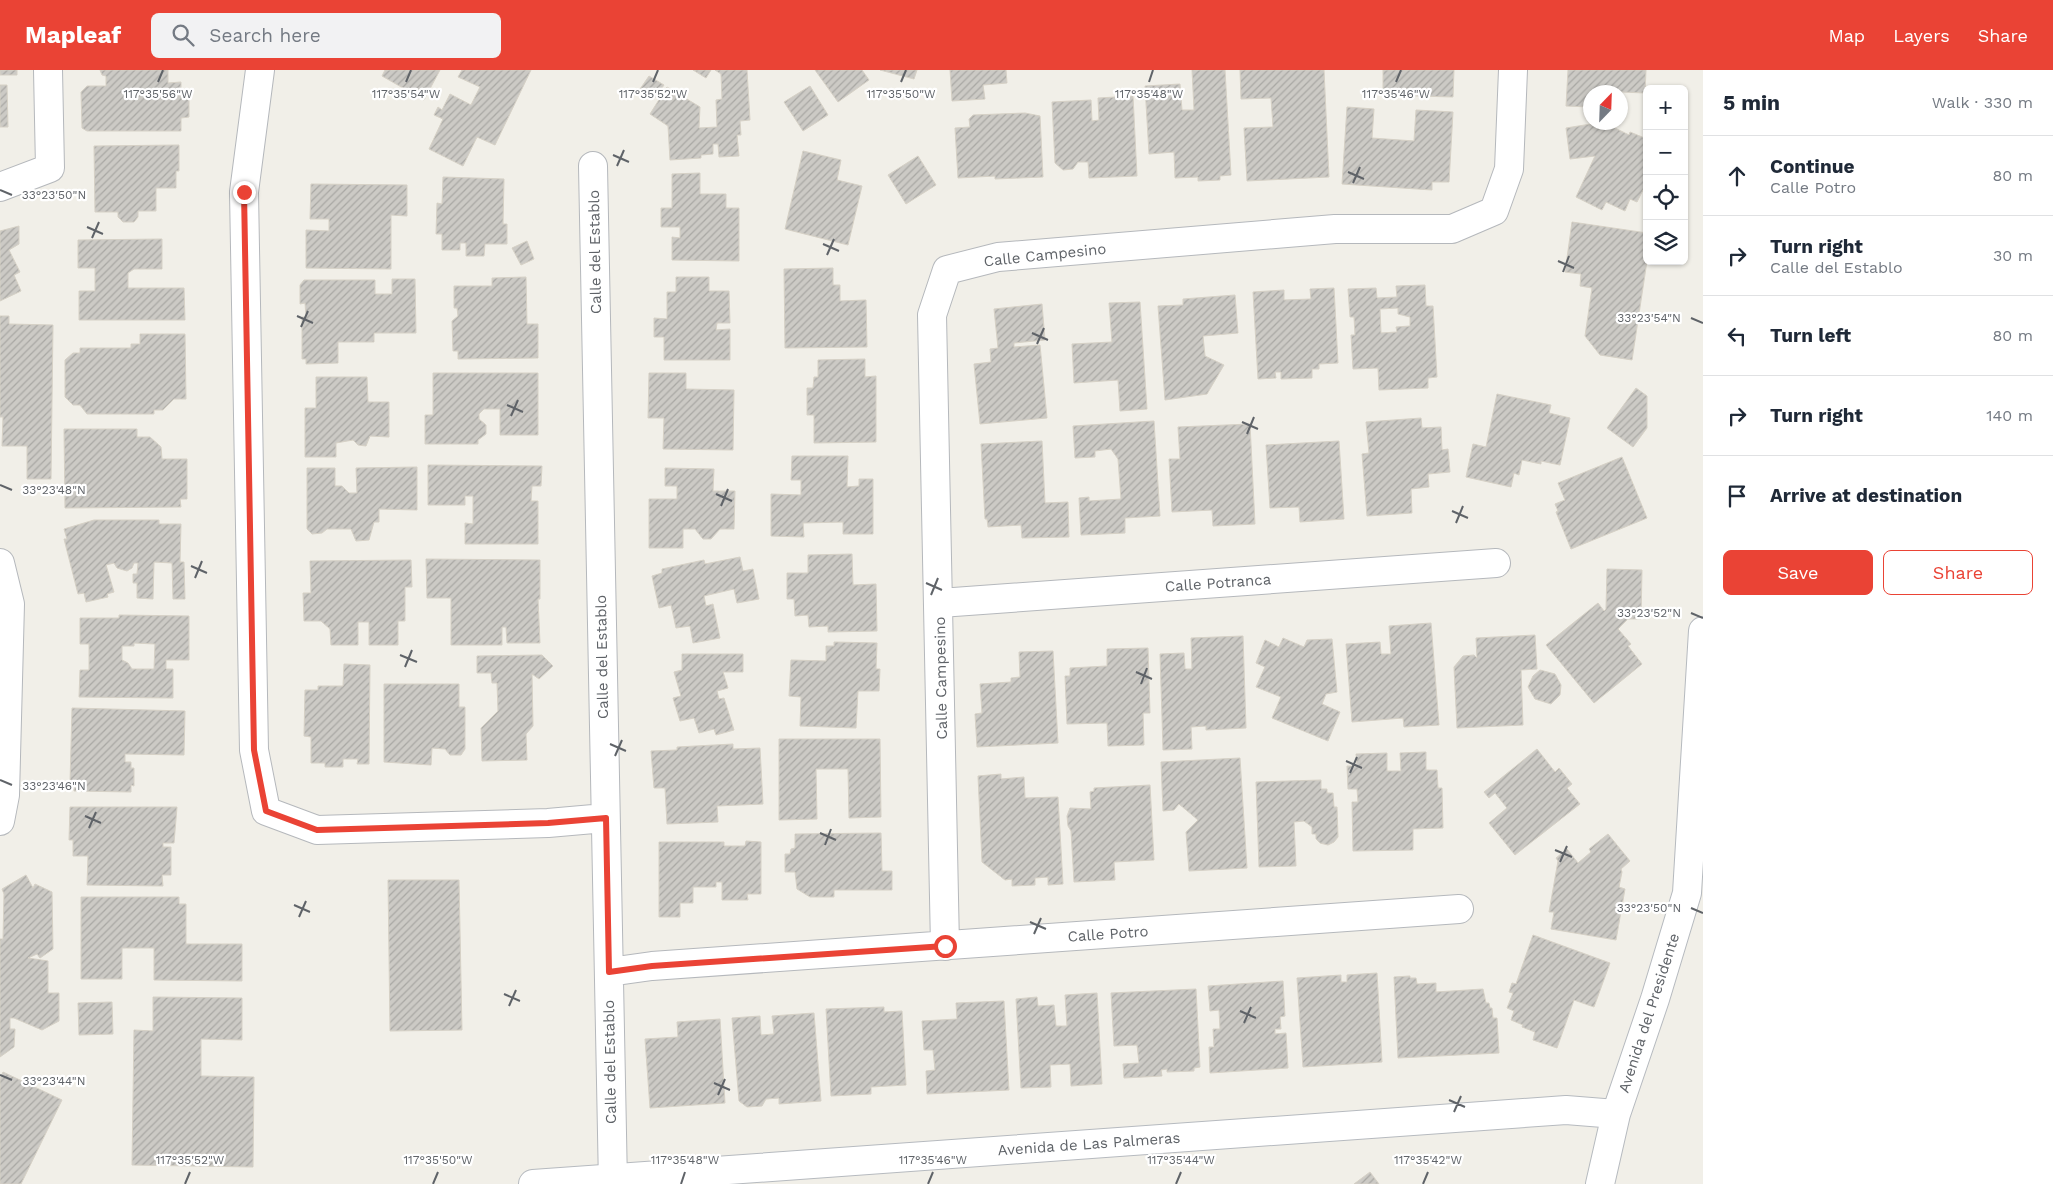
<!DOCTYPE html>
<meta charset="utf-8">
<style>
:root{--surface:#fff;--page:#f2f2f3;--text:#1f2937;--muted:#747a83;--line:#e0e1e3;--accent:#ea4335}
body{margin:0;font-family:"Work Sans",sans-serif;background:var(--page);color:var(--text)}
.controls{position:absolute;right:15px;top:15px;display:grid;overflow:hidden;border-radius:8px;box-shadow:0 1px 4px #0004}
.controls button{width:45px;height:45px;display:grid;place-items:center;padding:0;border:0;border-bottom:1px solid var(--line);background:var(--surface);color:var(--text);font:25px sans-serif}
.compass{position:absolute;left:1583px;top:15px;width:45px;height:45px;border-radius:50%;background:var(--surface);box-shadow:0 1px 4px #0004;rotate:23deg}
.stop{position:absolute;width:15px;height:15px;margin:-11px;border:4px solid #ea4335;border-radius:50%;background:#fff}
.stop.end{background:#ea4335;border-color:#fff;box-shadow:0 1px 5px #0008}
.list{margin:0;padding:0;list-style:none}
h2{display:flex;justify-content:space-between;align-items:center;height:65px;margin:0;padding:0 20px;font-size:21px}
h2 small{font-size:16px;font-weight:400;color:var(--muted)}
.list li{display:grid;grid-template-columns:32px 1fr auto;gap:15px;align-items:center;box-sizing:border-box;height:80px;padding:0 20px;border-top:1px solid var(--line)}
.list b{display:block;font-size:19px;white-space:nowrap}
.list p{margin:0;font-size:16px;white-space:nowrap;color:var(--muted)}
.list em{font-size:16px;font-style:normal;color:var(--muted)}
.actions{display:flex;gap:10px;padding:15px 20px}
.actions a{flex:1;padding:11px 0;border:1px solid var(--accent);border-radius:8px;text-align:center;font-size:18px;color:var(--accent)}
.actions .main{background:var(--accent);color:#fff}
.icon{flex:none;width:28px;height:28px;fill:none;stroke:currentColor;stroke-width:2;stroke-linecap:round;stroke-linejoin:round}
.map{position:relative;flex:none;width:1703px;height:1114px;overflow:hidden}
header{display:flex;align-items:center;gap:30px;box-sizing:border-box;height:70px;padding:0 25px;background:var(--accent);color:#fff}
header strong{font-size:24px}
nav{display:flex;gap:28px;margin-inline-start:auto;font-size:18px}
.search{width:350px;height:45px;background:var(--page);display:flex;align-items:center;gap:12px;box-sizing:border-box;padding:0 18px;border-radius:8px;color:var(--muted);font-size:19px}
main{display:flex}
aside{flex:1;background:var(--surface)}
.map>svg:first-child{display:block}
</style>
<header>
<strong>Mapleaf</strong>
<div class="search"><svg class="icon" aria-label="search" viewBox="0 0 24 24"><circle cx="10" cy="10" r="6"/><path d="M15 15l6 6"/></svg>Search here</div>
<nav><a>Map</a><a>Layers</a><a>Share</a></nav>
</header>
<main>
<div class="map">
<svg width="1703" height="1114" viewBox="0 0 1703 1114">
<defs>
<pattern id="building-hatch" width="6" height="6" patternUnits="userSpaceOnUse" patternTransform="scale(1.25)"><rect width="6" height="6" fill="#cccac5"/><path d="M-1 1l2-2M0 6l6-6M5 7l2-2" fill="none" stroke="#a9a8a4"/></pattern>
</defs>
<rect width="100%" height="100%" fill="#f1efe8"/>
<path fill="url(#building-hatch)" stroke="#d6d1c6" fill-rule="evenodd" d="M0 0H17V5H0Z
M168 0V13L181 12V25H189V47L181 48V61H87L82 58 81 22 87 16H106V6L102 5 100 0Z
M385 0H440L424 30 382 6Z
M462 0H531L495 75 477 67 463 96 429 79 443 49 434 45 438 37 442 40 450 24 471 35 480 17 458 7Z
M693 0H711L706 8Z
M715 0H747L750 50 740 51 741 65H737L739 86 719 87 718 74H713V84L701 85V88L670 90 668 56 650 44 667 17 700 37 699 58 717 57 716 30 722 29 721 4Z
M815 0H862L869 10 838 32Z
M880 0H917L914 9Z
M950 0H1006L1007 13 983 15 985 29 952 31Z
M1192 0H1225L1231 105 1220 106V110L1198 111V107L1175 108 1174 82 1149 84 1145 16 1180 14 1182 40H1194Z
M1240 0H1324L1329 107 1247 111 1244 58 1273 57 1271 28 1241 29Z
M1383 0H1454L1453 27 1383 25Z
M1568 0H1646L1645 23 1621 22V39L1620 22H1590V37L1566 36Z
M649 6 664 15 655 28 640 19Z
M0 15H7L8 57H0Z
M810 16 828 45 803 61 784 32Z
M1133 26 1137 106 1089 108 1088 92H1078L1073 99 1063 100 1055 93 1052 32 1091 30 1092 51 1099 50 1098 28Z
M1347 37 1374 39 1372 68 1414 71 1416 40 1453 42 1449 112H1432V120L1342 114Z
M1025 43 1040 46 1043 107 995 109V106L958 108 955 58 970 57 969 49 973 45Z
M1603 52 1629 65 1630 62 1647 69V112L1637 132 1630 129 1625 141 1606 132 1602 140 1576 127 1595 86 1570 89 1566 58Z
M179 75V101H176V118H156V141H138V147L134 152H123L118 147V142H95L94 76Z
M803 81 841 90 837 110 862 116 848 175 785 159Z
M918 86 936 115 906 134 888 105Z
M700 103V124H726V138H739V191L672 190V167L680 168V157H661V138H672V104Z
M443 107 504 109 503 154H507V174H485L484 186H466V173H460V180H442V164H436L437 133 442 134Z
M311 114 407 115V146L391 145V199L306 198V160L329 161V149H310Z
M1572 152 1647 163V191L1632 290 1600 285 1585 266 1592 218 1580 216 1581 204 1565 202Z
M19 156V174L9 180 20 202 14 205 21 221 0 231V161Z
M162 169V199H134L128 203V218H184L185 250H79V221H95V198H78V170Z
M527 171 534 189 521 195 512 178Z
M833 198V215H840V231L866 230 867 277 785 278 784 199Z
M526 207 527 254H538V288L458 289V281H453L452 251 458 246 457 238H454V216H492V208Z
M676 207H709V221H729L730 253H717L716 260 730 259V290H664V267H654V248L667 249V222H676Z
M392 209H415L416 263H374V272H338V293L306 294V289H302V247H306L305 233 300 234V215L304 210H375V224H392Z
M1425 215 1426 236H1433L1437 307 1428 308V318L1379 320 1378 298 1353 299 1351 265H1355L1354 247H1350L1348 219 1376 218 1377 228 1397 227 1396 216ZM1398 238V244L1410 247V256L1396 257 1397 262 1381 263 1380 239Z
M1334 218 1338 293 1319 294V299H1312V308L1281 309V302H1275L1276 308 1258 309 1253 222 1284 220V230L1311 229 1310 219Z
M1235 225 1238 263 1203 266 1205 286 1224 295 1207 324 1165 330 1158 236 1183 235V229Z
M1140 232 1147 339 1120 341 1118 310 1074 313 1072 274 1112 272 1109 233Z
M1042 234 1045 270 1014 273V277L1040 275 1047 348 980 354 974 294 991 292 990 279 998 278 994 239Z
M0 246H9V254L53 255 51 409H27V376H2L3 347H0Z
M140 264H185L186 329H174L163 340H154V344H87L80 335H73L65 327V290L73 283H80V278H131V274H140Z
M865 289V307L876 306V372L814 373V345H807V318H813L814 307H818V290Z
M433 303H538V365H500V339H484L479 344V349L486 355V364L478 370V374H425V345H433Z
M649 303H686V319L734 320 733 380 663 379 664 348H648Z
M316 307H367L368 332H389V367L370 366 366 376 358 375 353 370 336 373V387H305V338H316Z
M1636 318 1647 326V358L1633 377 1607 358Z
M1497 324 1551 335 1549 343 1570 348 1560 395 1541 391V394L1522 390 1519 405 1514 403 1511 417 1466 407 1473 374 1486 377Z
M1421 348 1422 358 1441 357 1442 380 1448 379 1450 402 1428 404 1429 417 1411 419 1412 443 1367 446 1362 384 1369 383 1366 352Z
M1154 351 1160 446 1125 448V463L1081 465 1079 428 1089 427V431L1121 429 1118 389 1111 379 1095 381V387L1075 388 1073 356Z
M1250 354 1255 454 1213 456 1212 440 1172 442 1169 389H1180L1178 357Z
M64 359H137V367H150L161 377 162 389H187V429H180L181 437 65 438Z
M1042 371 1045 433 1068 432 1069 467 1022 468 1021 455 988 457 987 449H985L981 374Z
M1339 371 1344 449 1300 452 1299 437 1270 438 1266 375Z
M792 386H848L847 417 859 416V409H873V464H843V452L803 453 804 467 771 466V424L801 425V410H791Z
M1622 387 1647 448 1571 479 1556 442 1558 441 1555 434 1565 430 1558 413Z
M428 395 542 396 541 416H532L531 431H538V474H465V453L473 454V426H465V435H428Z
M417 397V440L379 439V452H374L369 470 356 471 351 459H327L322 463 312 464 307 459V398H335V416H342L349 423H357L356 398Z
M665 398 714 399 713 421H735L734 459H720L711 469H703L695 459H683V478H649V429H677V416H665Z
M94 450H159V454H181L180 492H184L185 529H173L172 493 154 492 153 529 137 528V513H133V504H137L138 493H134L132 498 127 501 117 498 114 493 106 495 114 522 107 524 108 527 86 532 84 523 78 524 64 469H67L64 459Z
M852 484 853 515 876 514 877 561 828 562V556L809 557 808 545 795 546 794 529H787V503H808V485Z
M740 487 743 501 753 499 759 529 737 533 734 519 704 526 706 536 713 534 720 568 693 573 690 556 676 558 671 535 659 538 652 506 662 503V499L704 490 705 494Z
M426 489 540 490V529H538L540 573H507L506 557H502V575H451V528H427Z
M411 490 412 517H405V551H398V575H369V552H358V575H331L330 559 321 551H304L303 523H311L310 491Z
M1607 499 1642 500 1641 549H1628L1618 559 1631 574 1628 576 1642 594 1594 633 1546 575 1598 533 1604 541 1606 539Z
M119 545 189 546V590H166V599H173V628L79 627 80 600H89V574H80V548H119ZM134 573 155 574 154 599H132L128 593 122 590V576H134Z
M1431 553 1439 655 1404 657 1403 648 1352 652 1346 574 1380 572 1381 584H1391L1389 556Z
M1535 565 1537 599 1521 600 1523 655 1457 658 1454 597 1463 586 1474 585 1477 588 1476 568Z
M1243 566 1246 658 1206 660V656L1191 657 1192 679 1163 680 1160 584 1184 583 1185 599H1192L1191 568Z
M1283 568 1304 577 1307 570 1332 569 1337 622 1326 624 1322 634 1340 642 1328 671 1272 648 1281 627 1256 617 1265 597 1256 593 1265 570 1279 577Z
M834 572 877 573 876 599H880L879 621H858L856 658 800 656 801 627 789 626 791 590 826 591V576H834Z
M1148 578 1150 643H1143L1144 675 1108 676 1107 653 1067 654 1065 606H1070V598L1107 596V579Z
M1053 581 1058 673 977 677 975 644 982 643 980 614 1011 612V608L1020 607 1019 582Z
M682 584H743V602H723L728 618 717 621 719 629 724 628 734 660 716 665 714 659 699 663 694 648 680 651 673 628 681 626 674 602 682 600Z
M542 585 553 596 539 609 532 604 533 656 526 664 527 690 482 691 481 658 498 641 497 613H492L491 603H477V586Z
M344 594 370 595 369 694H357L358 689H343V697H325V693H311V667L304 666 305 620H318V616H343Z
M1540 600 1555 604 1561 615 1560 625 1551 634 1535 629 1528 617 1533 606Z
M384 614H459V637H465V679L461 685H450L445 679 432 678 431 695 384 692Z
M72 638 185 641 184 685 125 684V692H131V698H134V716L131 715V722L74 721V713H70Z
M779 669H880L881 747 849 748 848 699H816L817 749 779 750Z
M733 674V679L760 678 763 734 717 736 718 752 667 754 665 718H654L651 681 677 680V677Z
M1537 679 1555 702 1559 698 1572 714 1567 718 1580 734 1515 785 1489 753 1507 738 1495 723 1489 728 1484 722Z
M1426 682V700H1437L1438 718H1442L1443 758 1413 759V780L1353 781 1352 732H1358L1357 719H1348L1347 696H1357L1356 684 1387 683V701H1401L1400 683Z
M1240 688 1247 798 1189 801 1186 762 1198 750 1179 734 1174 740 1163 741 1161 692Z
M1001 704V709L1024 707 1025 728 1058 727 1063 814 1048 815V807L1035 808V815L1012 816V809L1005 810 982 792 978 706Z
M1321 710V719H1327V723H1333L1334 737H1337L1338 767 1334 772 1328 775 1320 773 1316 769V764H1312V757L1304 751 1294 752 1296 796 1259 797 1256 712Z
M1150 715 1154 790 1114 792 1115 810 1074 812 1071 761 1068 756 1067 746 1070 738 1091 739 1090 722 1094 721V718Z
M70 737H177L174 773H163V777H171V805H162L163 816 87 815 88 786H73V770H69Z
M881 763 882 801H892V820H834V827H810L797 819 795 802H785V784H790L791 779 795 778V764Z
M1608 764 1630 791 1621 799 1622 802 1619 817 1625 819 1616 870 1551 859 1554 842H1549L1558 791 1556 788 1567 779 1578 793 1591 782 1589 779Z
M746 771 761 772V824H747L748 830H722V812H716V817H693V833H680V847H659V772H724V776H745Z
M26 805 33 818 35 814 52 822 53 879 40 888 37 884 28 888 48 891V923H59V951L42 960 14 948H10V959H15L14 977 0 987V869H3L4 824 2 819Z
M388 810H459L462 960 390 961Z
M81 827H179V834H186V874H242V911L154 910V878H122V909H81Z
M1533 865 1610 893 1594 937 1574 930 1557 978 1533 970 1535 962 1522 957 1523 955 1511 950 1514 941 1507 938 1513 923 1509 922 1512 913 1516 914Z
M1377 903 1382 992 1303 997 1297 908 1341 905V912H1347V905Z
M1410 906V908H1416L1417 914 1436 913V922L1483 919 1486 933H1489L1490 938H1492L1493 948H1497L1499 983 1398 988 1394 907Z
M1283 911 1285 946 1280 947 1281 959H1275V964L1286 963 1288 998 1210 1003 1209 977H1214L1213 959H1220L1219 940 1210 941 1208 916Z
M1196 919 1200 997 1194 998V1001L1167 1002V999L1161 1000 1162 1006 1124 1008 1123 994 1139 993 1137 975 1114 976 1111 923Z
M1097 923 1102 1014 1071 1016 1070 994 1050 995 1051 1017 1021 1018 1016 929 1037 927 1038 936 1054 935 1056 956H1067L1065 925Z
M153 927 242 928V970L201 969V1006L254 1007 253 1097 132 1095 134 960 153 961Z
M1004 931 1009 1020 927 1024 926 1001 935 1000 933 980H924L922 951 957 949 956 933Z
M112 932 113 964 79 965 78 933Z
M884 937V942L902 941 906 1015 871 1017V1024L831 1026 826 939Z
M814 943 821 1031 779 1034V1028L766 1029 762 1036 747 1037 739 1031 732 948 760 946 761 965 774 964 772 946Z
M720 949 725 1033 650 1038 645 969 678 967 677 952Z
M3 1002 62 1030 21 1114H0V1009Z
M1370 1102 1379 1114H1354Z"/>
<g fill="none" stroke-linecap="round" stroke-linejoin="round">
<g stroke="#b5b8bc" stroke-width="30">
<path id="street" d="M260 0 244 122 254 680 266 741 317 760 548 753 605 748
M593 96 613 1114
M0 117 50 98 48 0
M0 493 10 534 5 725 0 751
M940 533 1496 493
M945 876 932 245 947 200 998 187 1335 159H1452L1494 141 1509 99 1513 0
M609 902 652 896 1459 839"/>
</g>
<g stroke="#b6babf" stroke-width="30">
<path id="secondary" d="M533 1114 1566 1040 1616 1044
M1600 1114 1616 1044 1655 929 1687 823 1703 561"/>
</g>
<use href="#street" stroke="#fff" stroke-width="28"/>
<use href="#secondary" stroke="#fff" stroke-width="28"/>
</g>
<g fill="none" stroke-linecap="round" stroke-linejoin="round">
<path stroke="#ea4335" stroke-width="6" d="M244 122 254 680 266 741 317 760 548 753 606 748 609 902 652 896 945 876"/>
</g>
<path fill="none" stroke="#5f6368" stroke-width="2" d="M158 12 163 0M406 12 411 0M653 12 658 0M901 12 906 0M1149 12 1153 0M1396 12 1401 0M613 85 629 92M617 96 624 80M1348 102 1364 109M1353 113 1360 97M0 120 12 125M87 157 103 164M92 168 99 152M823 174 839 181M827 185 834 169M1558 191 1574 198M1563 202 1569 186M297 246 313 253M1691 248 1703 253M301 257 308 241M1032 263 1048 270M1037 274 1044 258M507 335 523 342M511 346 518 330M1242 352 1258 359M1247 364 1254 347M0 415 12 420M716 424 732 431M721 436 728 419M1452 441 1468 448M1456 453 1463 436M191 496 207 503M195 508 202 491M926 513 942 520M931 525 938 508M1691 543 1703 548M400 585 417 592M405 597 412 580M1136 602 1152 609M1141 614 1147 598M610 674 626 681M615 686 622 670M1346 691 1362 698M1350 703 1357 687M0 710 12 715M85 746 101 753M89 758 96 742M820 763 836 770M825 775 831 759M1555 780 1572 787M1560 792 1567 776M294 835 310 842M1691 838 1703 843M299 847 306 831M1030 852 1046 859M1034 864 1041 848M504 924 520 931M509 936 516 920M1240 941 1256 948M1244 953 1251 937M0 1005 12 1010M714 1013 730 1020M718 1025 725 1009M1449 1030 1465 1037M1454 1042 1461 1026M185 1114 190 1102M433 1114 438 1102M681 1114 685 1102M928 1114 933 1102M1176 1114 1181 1102M1423 1114 1428 1102"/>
<g text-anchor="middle" stroke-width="4.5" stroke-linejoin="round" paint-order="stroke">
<g font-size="15" fill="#5f6368" stroke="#fff">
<text transform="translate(595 182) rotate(-91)" y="5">Calle del Establo</text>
<text transform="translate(1045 185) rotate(-6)" y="5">Calle Campesino</text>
<text transform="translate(1218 513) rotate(-4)" y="5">Calle Potranca</text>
<text transform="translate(602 587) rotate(-91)" y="5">Calle del Establo</text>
<text transform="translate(941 608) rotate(-91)" y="5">Calle Campesino</text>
<text transform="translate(1108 864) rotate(-4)" y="5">Calle Potro</text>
<text transform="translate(1649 943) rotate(-72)" y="5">Avenida del Presidente</text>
<text transform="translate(610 992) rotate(-91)" y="5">Calle del Establo</text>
<text transform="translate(1089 1074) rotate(-4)" y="5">Avenida de Las Palmeras</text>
</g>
</g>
<g font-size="12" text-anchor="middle" fill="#5f6368" stroke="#fff" stroke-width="4.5" stroke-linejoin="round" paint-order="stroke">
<text x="158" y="28">117°35'56"W</text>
<text x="406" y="28">117°35'54"W</text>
<text x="653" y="28">117°35'52"W</text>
<text x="901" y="28">117°35'50"W</text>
<text x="1149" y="28">117°35'48"W</text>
<text x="1396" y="28">117°35'46"W</text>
<text x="54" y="129">33°23'50"N</text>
<text x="1649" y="252">33°23'54"N</text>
<text x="54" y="424">33°23'48"N</text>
<text x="1649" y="547">33°23'52"N</text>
<text x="54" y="720">33°23'46"N</text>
<text x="1649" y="842">33°23'50"N</text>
<text x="54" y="1015">33°23'44"N</text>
<text x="190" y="1094">117°35'52"W</text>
<text x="438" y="1094">117°35'50"W</text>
<text x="685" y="1094">117°35'48"W</text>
<text x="933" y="1094">117°35'46"W</text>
<text x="1181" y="1094">117°35'44"W</text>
<text x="1428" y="1094">117°35'42"W</text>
</g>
</svg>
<div class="controls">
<button>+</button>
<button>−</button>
<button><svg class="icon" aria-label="locate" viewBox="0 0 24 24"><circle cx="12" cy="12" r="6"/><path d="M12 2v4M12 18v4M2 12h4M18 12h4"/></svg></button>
<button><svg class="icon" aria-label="layers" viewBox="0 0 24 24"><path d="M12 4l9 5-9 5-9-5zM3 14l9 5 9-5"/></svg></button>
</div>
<svg class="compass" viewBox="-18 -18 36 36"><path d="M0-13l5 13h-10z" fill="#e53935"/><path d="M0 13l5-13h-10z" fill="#747a83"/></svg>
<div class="stop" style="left:945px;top:876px"></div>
<div class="stop end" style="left:244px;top:122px"></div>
</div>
<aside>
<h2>5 min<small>Walk · 330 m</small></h2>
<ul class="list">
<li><svg class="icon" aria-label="ahead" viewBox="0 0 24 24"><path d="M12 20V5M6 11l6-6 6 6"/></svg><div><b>Continue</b><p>Calle Potro</p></div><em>80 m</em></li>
<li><svg class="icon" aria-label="right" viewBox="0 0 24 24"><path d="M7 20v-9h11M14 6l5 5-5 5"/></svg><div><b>Turn right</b><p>Calle del Establo</p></div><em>30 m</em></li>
<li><svg class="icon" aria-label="left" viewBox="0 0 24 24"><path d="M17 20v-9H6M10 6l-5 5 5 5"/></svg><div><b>Turn left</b></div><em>80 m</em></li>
<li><svg class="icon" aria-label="right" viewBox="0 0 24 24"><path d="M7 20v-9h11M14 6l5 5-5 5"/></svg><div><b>Turn right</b></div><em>140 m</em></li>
<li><svg class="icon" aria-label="arrive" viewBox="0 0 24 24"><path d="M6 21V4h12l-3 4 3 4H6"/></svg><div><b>Arrive at destination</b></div></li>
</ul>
<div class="actions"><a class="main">Save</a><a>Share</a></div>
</aside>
</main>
